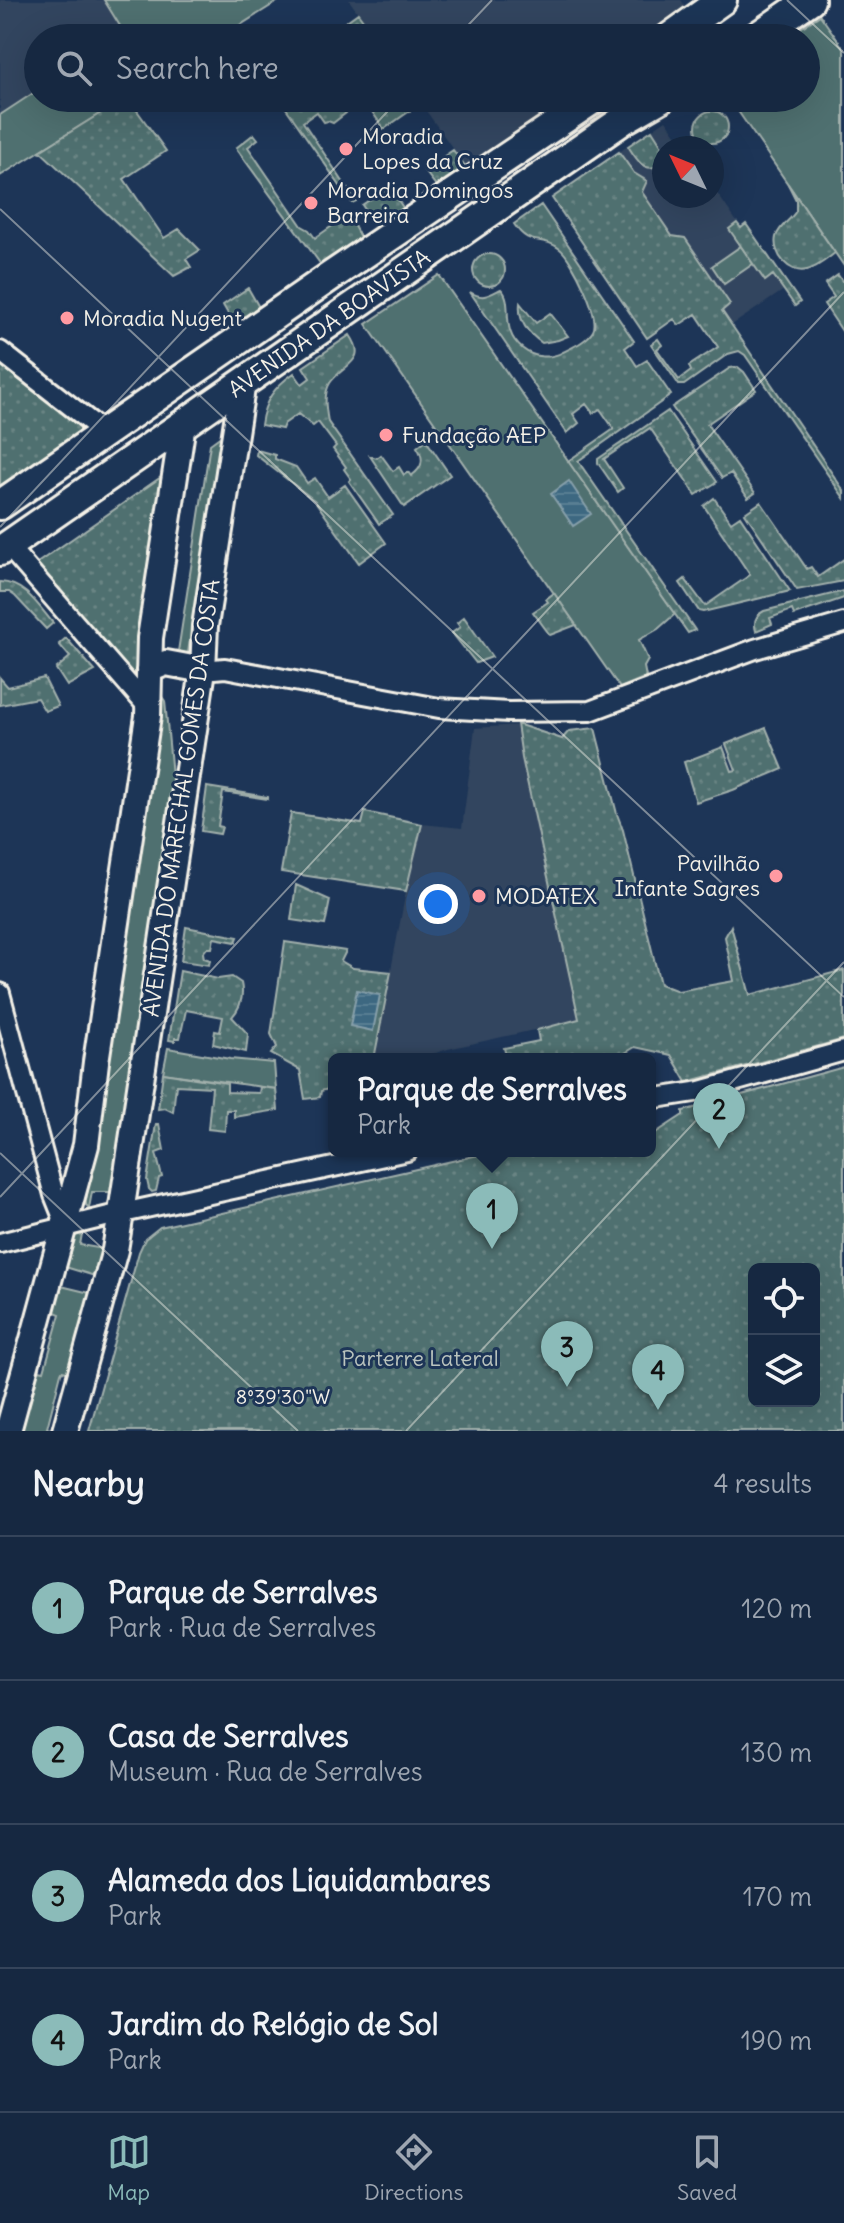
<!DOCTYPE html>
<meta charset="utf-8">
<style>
:root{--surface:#162841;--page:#23344c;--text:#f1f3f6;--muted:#9ea6b1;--line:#35445a;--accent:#8bbbb9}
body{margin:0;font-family:Delius,sans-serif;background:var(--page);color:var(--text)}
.controls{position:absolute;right:24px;bottom:24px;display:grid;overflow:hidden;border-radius:12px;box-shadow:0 8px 32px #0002}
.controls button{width:72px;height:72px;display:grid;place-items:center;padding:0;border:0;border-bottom:2px solid var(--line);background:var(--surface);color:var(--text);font:40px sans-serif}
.compass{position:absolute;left:652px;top:136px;width:72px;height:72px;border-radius:50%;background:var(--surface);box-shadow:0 8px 32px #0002;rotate:313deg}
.you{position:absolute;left:438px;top:904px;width:28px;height:28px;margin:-20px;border:6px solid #fff;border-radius:50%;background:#1a73e8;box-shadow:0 0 0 12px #1a73e833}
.badge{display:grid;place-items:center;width:52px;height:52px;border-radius:50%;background:var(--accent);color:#111;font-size:26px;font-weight:700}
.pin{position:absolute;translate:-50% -66px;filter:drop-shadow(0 2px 4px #0008)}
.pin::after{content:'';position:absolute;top:42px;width:28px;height:24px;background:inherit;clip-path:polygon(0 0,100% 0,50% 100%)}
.popup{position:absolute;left:328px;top:1053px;width:328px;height:104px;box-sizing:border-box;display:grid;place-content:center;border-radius:12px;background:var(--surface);filter:drop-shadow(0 2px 6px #0005);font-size:26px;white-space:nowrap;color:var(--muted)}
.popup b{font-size:30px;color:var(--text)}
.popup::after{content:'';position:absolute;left:50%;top:100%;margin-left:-16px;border:16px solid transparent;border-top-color:var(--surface)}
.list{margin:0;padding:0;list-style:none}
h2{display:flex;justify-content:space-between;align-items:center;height:104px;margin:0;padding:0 32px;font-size:34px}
h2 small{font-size:26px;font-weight:400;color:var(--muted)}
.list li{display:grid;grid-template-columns:52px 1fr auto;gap:24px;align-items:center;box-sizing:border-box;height:144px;padding:0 32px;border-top:2px solid var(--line)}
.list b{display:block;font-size:30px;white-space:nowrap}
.list p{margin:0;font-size:26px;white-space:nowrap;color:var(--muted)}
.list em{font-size:26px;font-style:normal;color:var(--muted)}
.icon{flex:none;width:44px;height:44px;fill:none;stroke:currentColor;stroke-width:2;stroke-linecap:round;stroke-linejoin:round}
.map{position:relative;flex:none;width:844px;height:1431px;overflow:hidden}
.search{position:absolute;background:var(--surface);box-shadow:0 8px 32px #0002;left:24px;right:24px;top:24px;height:88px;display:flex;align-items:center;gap:20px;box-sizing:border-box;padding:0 28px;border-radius:44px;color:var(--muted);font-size:30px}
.sheet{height:680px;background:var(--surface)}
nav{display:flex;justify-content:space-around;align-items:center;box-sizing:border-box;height:112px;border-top:2px solid var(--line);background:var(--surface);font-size:22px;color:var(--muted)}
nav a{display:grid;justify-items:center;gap:4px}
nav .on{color:var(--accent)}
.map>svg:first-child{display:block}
</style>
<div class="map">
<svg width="844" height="1431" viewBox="0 0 844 1431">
<defs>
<pattern id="park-dots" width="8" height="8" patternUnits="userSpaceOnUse" patternTransform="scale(2)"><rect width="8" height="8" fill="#507070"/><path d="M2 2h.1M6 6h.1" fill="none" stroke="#6a8584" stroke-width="1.8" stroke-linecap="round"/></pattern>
<pattern id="water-rules" width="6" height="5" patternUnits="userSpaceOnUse" patternTransform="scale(2)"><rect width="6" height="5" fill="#3c6881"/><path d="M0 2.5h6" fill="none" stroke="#597e93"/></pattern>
</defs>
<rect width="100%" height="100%" fill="#1d3557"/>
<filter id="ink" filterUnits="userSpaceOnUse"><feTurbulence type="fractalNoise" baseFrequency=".0125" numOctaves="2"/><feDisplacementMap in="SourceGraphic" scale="16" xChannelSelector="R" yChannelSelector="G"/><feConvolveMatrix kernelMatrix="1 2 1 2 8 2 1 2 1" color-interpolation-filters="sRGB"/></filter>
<g filter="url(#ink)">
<path fill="#32455e" d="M0 0H280L220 38H38V98H125L0 176Z
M349 0H681L690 13 653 38H376Z
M417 98H565L466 167Z
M666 120 686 148H664V196H712V186L784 290 732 325 616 154Z
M518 725 522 758 579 1020 448 1049 417 1059H374L406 891 422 824 462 828 475 728Z"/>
<path fill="#507070" stroke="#a2b0ac" stroke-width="2" d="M104 0H280L220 38H120L125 34Z
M820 15 844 49V266L729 98H806V38H786Z
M38 90V98H125L0 176V115Z
M741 246 753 264 724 284 712 266Z
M439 275 675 614 658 629 639 640 648 660 644 667 646 677 620 688 366 324Z
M221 436 187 659 177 658 210 444Z
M163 698 165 701 174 797 114 1192H92L89 1208 86 1205V1201L93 1154 160 700Z
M168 1048 230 1059 274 1063 276 1089 163 1073Z
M83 1228 80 1245 104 1249 98 1277 62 1266 72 1231Z
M57 1285 94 1294 72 1373 62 1371 61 1373 47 1428 57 1431H17L34 1369 44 1371 60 1314 50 1310Z"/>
<path fill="url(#park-dots)" stroke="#a2b0ac" stroke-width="2" fill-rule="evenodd" d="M358 13 376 38H325L326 36Z
M125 98H128L166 151 124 179 164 238 179 229 200 250 186 259 191 267 174 276 40 151Z
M279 98H340L345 105 343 108 346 113 333 123 328 121 324 122 317 112 303 122 356 201 352 203Z
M367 98H417L421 103 384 129 364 100Z
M696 127a16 16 0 1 1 32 0a16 16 0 1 1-32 0Z
M652 130C656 137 664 146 664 154 664 158 661 163 658 165 644 175 634 155 628 146Z
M254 134 258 139 248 147 302 226 309 230 315 238 348 215 361 239 322 266 236 148Z
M453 150 466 167 437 187 424 170Z
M619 152 634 173 647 181 642 192 672 236 685 238 730 304 722 311 844 491V498L745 355 739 351 728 354 684 385H679L651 344 658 339 662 345 657 349 679 380 691 371 689 366 718 347 696 314 679 325 674 319 647 338 552 198Z
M788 184 835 253C827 259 817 268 807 270 790 275 772 254 776 237 779 226 791 220 796 211V200Z
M389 187 404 209 377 227 362 205Z
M541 205 634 341 625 348 637 366 647 360 671 395 578 461 695 630 688 633 568 461 614 429 600 409 593 413 586 404 573 414 579 423 567 433 470 292C483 300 489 295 501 289 515 302 498 330 523 349 534 358 551 359 563 352 573 347 587 341 593 331 601 317 572 258 560 249 541 234 530 249 514 224Z
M737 223 741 228 746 224 800 302 795 306 773 275 765 281 729 229Z
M473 270a16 16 0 1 1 32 0a16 16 0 1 1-32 0Z
M838 275 842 281H844V334L824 304 834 297 825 284Z
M248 288 260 309 235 326 223 305Z
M520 303 536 323 550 313 568 336 558 340 542 343C528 333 518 322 520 303Z
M350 335C369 362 343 364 330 383 323 394 326 410 328 422L393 515 379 524 349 481 351 479 344 469 346 467 333 449 336 446 318 422 313 426 298 414 284 424 282 429 261 425C264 401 274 387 294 373L302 384 310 378 303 367Z
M0 361 80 424V433L0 490Z
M738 367 744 372 756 390 707 424 755 493 748 498 731 473 722 478 672 407 730 368Z
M668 411 717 482 696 495 650 428 604 459 623 488 618 492 598 463V459Z
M426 440 450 475 404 507 370 456 377 458 381 455 393 471 399 467 404 475 408 472 411 476C423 468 425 459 417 447Z
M257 450 275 455V459L296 467 307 483 315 478 328 497 345 485 386 543 359 563 315 501 256 455Z
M167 473 136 678 131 679 33 566Z
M714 498 731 522 740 516 790 591 703 612 699 611 680 583 685 579 705 606 750 575 704 506Z
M761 502 807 569 811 567 818 577 844 559V581L797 590 745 513Z
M0 582C25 583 38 605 53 623L46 629 15 596 9 592H0Z
M844 591V598L794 615 792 610 770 618 772 624 756 631C753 621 756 615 764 611Z
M554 593 576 625 550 635 533 612 548 602 546 599Z
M464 617 492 657 476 663 452 633 460 627 457 623Z
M66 638 95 671 67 686 56 669 70 657 59 644Z
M0 678 8 687 44 678 58 706 45 711 37 698 0 705Z
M517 724 562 739 569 731 595 728 617 814 623 830 660 984 678 991 734 981 725 937 731 926 750 995 844 970V1039L687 1082 671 1055 635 1047 615 1059H553L552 1057 542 1059H507L504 1048 539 1041 537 1030 579 1019 522 758Z
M766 728 783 769 733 790 696 802 684 762 723 747 732 771 736 770 726 744Z
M207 787 268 797V799L223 792 218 826 222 827 220 834 201 831Z
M365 812 422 824 406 891 281 872 291 813 362 824Z
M296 885 330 900 325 925 291 920Z
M186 927 238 937 236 942 214 938 212 948H207L203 953 204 958 210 960 209 965 181 961Z
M285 942 346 951 341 961 353 968 391 972 374 1059H334V1070L330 1071 332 1088 321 1091 320 1097 305 1099 300 1070 271 1054 277 1047 271 1034Z
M180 971 218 979 232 977 241 983C244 996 240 1008 232 1017L248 1034 246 1052 213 1044 215 1031 220 1032 223 1017 186 1010 180 1038H175V1041L169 1040Z
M844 1067V1431H89L139 1252 145 1239 160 1227 496 1151H650V1133L654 1134 683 1115V1111ZM754 1269H814V1401H754Z
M163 1073 227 1083V1092L259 1093 260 1087 276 1089 278 1110 234 1117V1110H226L225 1131 208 1129 212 1087 176 1085 173 1112 165 1108 158 1109Z
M156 1124H159L164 1150 156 1153 162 1177 159 1178 156 1191 152 1192 149 1189 147 1180Z"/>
<path fill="url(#water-rules)" stroke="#869faa" stroke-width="2" d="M569 481 591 514 573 526 551 494Z
M357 990 380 995 373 1031 350 1026Z"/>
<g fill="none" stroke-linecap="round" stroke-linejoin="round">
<g stroke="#f4f1e8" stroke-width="24">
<path id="minor" d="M0 351 105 433
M8 546 147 706
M203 670 225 668 439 708 509 712 590 711 755 649 844 623
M0 993 54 1195 66 1225
M650 1099 701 1091 844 1051
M0 1243 109 1216 407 1151"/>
</g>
<g stroke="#f4f1e8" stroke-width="30">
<path id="secondary" d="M149 670 166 663 203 670
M8 1431 86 1145 96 1062 148 716 150 638 183 424
M65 1431 115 1250 121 1213 195 723 203 670 205 626 243 382"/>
</g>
<g stroke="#f4f1e8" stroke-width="34">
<path id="primary" d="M669 38 722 0
M755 38 810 0
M0 505 331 276 595 98
M0 551 623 120 661 98"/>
</g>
<use href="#minor" stroke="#1d3557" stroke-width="18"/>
<use href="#secondary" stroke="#1d3557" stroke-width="24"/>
<use href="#primary" stroke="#1d3557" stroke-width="28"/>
</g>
</g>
<path fill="none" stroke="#f4f1e8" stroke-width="2" stroke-opacity="0.45" d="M787 0 844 53M456 38 492 0M0 209 844 997M0 527 400 98M0 1153 298 1431M0 1197 844 292M406 1431 844 962"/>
<g fill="#ff9aa2" stroke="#1d3557" stroke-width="3">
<circle cx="346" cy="149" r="8"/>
<circle cx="311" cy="203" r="8"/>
<circle cx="67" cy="318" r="8"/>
<circle cx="386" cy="435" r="8"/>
<circle cx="776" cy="876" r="8"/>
<circle cx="479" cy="896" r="8"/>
</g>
<g text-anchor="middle" stroke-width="6" stroke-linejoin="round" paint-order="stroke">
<g font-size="22" fill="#f4f1e8" stroke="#1d3557" text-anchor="start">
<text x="362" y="144">Moradia<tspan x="362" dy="25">Lopes da Cruz</tspan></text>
<text x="327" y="198">Moradia Domingos<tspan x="327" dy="25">Barreira</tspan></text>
<text x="83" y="326">Moradia Nugent</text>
<text x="402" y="443">Fundação AEP</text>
<text x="760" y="871" text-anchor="end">Pavilhão<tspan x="760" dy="25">Infante Sagres</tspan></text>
<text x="495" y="904">MODATEX</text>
</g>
<g font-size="22" fill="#f4f1e8" stroke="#1d3557">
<text transform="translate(329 323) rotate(-35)" y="8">AVENIDA DA BOAVISTA</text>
<text transform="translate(181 798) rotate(-82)" y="8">AVENIDA DO MARECHAL GOMES DA COSTA</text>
</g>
<g font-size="22" fill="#bbc4be" stroke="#1d3557">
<text x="420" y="1366">Parterre Lateral</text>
</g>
</g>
<g font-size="20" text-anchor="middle" fill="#f4f1e8" stroke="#1d3557" stroke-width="6" stroke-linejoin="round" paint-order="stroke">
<text x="283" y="1404">8°39'30"W</text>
</g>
</svg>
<div class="controls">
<button><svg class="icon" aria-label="locate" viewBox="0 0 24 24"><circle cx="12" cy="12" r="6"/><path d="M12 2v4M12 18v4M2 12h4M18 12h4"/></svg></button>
<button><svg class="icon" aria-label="layers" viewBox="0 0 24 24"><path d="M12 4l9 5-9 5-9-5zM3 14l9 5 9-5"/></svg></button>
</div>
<svg class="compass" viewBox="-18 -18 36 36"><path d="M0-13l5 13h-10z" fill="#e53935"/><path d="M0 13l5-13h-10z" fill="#9ea6b1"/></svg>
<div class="you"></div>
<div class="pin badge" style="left:492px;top:1249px">1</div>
<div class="popup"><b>Parque de Serralves</b>Park</div>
<div class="pin badge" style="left:719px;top:1149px">2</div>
<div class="pin badge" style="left:567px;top:1387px">3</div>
<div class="pin badge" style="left:658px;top:1410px">4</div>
<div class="search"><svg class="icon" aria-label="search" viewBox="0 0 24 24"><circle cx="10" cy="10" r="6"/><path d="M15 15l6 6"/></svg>Search here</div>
</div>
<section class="sheet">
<h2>Nearby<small>4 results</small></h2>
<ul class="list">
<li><span class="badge">1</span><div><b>Parque de Serralves</b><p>Park · Rua de Serralves</p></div><em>120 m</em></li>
<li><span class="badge">2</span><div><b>Casa de Serralves</b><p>Museum · Rua de Serralves</p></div><em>130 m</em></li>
<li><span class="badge">3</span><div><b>Alameda dos Liquidambares</b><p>Park</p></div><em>170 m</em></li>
<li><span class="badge">4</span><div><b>Jardim do Relógio de Sol</b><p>Park</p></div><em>190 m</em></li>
</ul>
</section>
<nav>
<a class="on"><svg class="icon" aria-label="map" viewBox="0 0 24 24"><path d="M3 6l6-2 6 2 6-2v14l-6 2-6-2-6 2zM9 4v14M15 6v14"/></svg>Map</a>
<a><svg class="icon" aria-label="directions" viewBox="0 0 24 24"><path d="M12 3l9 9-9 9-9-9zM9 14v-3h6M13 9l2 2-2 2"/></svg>Directions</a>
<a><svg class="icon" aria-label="saved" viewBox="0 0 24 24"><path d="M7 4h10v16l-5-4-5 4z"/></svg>Saved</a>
</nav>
